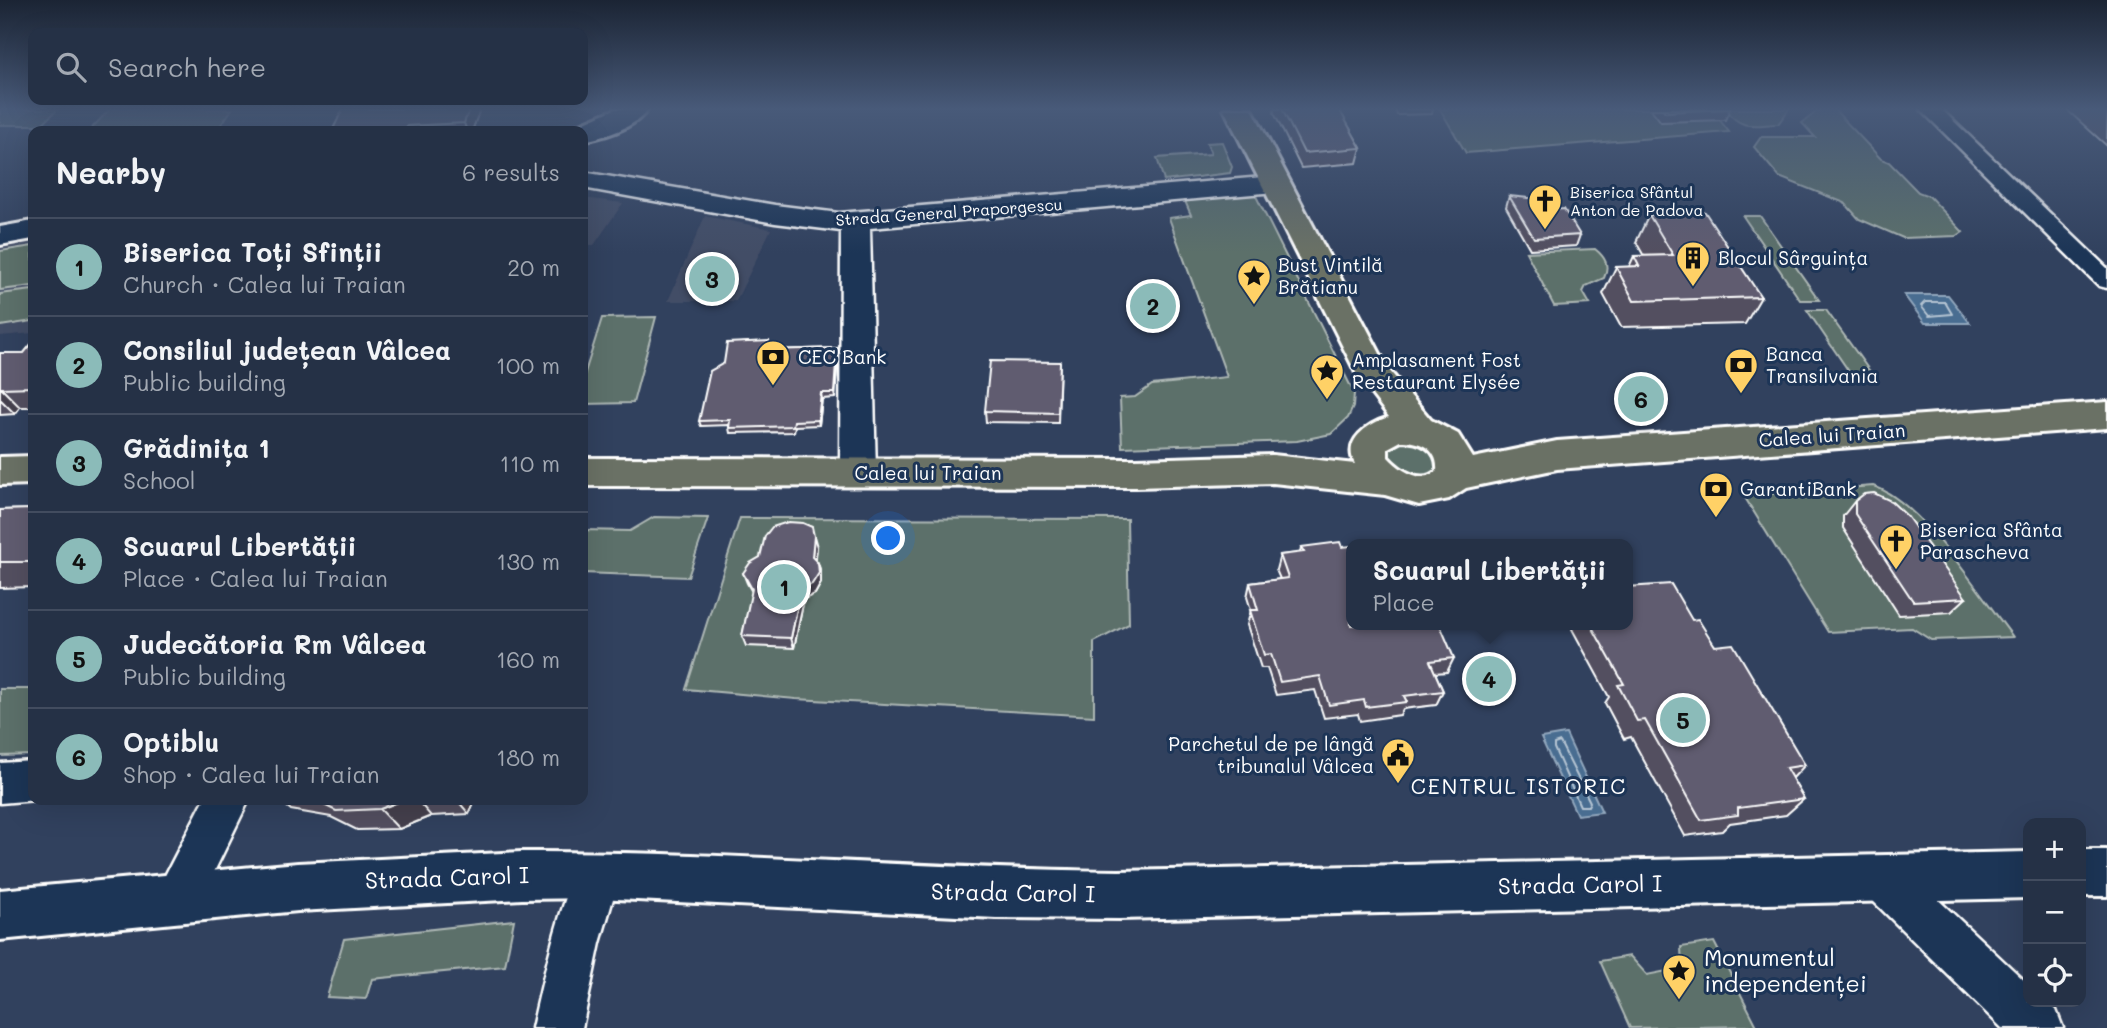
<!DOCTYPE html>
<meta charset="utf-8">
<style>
:root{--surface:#253146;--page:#2d394d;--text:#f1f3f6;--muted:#a3a9b3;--line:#424c5f;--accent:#8bbbb9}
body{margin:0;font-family:Mali,sans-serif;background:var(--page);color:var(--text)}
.controls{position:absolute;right:21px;bottom:21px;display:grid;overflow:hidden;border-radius:14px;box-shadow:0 7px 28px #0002}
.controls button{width:63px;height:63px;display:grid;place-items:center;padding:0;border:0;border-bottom:2px solid var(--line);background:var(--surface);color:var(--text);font:35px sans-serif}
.you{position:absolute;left:889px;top:539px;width:24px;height:24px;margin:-18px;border:5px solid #fff;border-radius:50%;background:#1a73e8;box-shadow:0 0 0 10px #1a73e833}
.badge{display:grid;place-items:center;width:46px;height:46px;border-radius:50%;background:var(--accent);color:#111;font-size:23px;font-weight:700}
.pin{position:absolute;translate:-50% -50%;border:4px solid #fff;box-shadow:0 2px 7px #0006}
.popup{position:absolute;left:1346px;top:539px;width:287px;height:91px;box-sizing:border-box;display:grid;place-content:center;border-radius:14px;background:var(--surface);filter:drop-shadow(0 2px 5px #0005);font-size:23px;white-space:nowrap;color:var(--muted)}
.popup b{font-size:26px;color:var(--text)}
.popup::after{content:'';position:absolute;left:50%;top:100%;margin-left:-14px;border:14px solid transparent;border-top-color:var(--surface)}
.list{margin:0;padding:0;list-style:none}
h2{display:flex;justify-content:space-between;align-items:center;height:91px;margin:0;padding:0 28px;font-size:30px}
h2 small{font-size:23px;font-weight:400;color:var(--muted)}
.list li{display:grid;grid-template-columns:46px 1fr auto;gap:21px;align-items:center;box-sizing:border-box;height:98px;padding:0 28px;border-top:2px solid var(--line)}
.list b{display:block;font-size:26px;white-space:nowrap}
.list p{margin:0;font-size:23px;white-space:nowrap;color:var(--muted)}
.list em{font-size:23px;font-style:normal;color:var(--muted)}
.icon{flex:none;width:38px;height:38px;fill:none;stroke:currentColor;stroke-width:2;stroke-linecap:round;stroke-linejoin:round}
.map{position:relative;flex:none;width:2107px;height:1028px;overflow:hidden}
.search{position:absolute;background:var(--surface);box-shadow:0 7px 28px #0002;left:28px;top:28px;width:560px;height:77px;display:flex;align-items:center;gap:18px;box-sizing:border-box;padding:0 24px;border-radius:14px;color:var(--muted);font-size:26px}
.panel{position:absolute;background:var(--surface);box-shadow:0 7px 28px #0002;left:28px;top:126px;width:560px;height:679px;border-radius:14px}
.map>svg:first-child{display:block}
</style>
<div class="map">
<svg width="2107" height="1028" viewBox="0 0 2107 1028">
<rect width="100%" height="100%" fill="#31415e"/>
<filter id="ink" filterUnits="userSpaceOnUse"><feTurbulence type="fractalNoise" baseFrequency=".0143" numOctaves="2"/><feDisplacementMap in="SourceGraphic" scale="14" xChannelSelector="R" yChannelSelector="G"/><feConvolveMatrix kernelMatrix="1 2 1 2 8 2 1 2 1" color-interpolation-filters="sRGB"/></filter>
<g filter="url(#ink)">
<path fill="#434d66" d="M583 198 623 203 594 245H583Z
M705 216 771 229 736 301H668Z
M33 242V333L0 336V247Z"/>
<path fill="#5b6f6a" stroke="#adb7b4" stroke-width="2" d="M0 109H58L41 125H0Z
M110 109H232L217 131H89Z
M1440 109H1711L1729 132 1466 153Z
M1725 109H1789L1778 124C1753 125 1742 131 1725 109Z
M1820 109H1834L1881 159 1889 162 1918 192 1929 196 1963 232 1957 236 1903 238 1859 219 1845 203 1779 177 1754 147 1761 137H1815L1802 123Z
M1222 142 1232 167 1230 173 1164 181 1157 158 1211 154 1207 143Z
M1255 194 1354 393 1353 407 1348 418 1331 434 1297 441 1122 447 1120 398 1135 397 1152 385 1227 377 1169 218 1191 215 1185 201Z
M1743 216H1760L1819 300H1800Z
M33 246V286L0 290V251Z
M1595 249C1605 257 1610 265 1604 278L1586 286 1583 292 1590 304 1554 306 1526 252Z
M33 290V321L0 326V294Z
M1807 310H1826L1871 373H1850Z
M656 317 633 403 583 404V379L602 318Z
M1398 438 1427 441 1443 467 1424 480 1388 467 1385 446Z
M1873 486C1921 501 1981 596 2013 637L1931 640 1912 628 1828 632 1744 496Z
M654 517 708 518 688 577 583 573V530L630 531Z
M740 518 1127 519 1129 624 1094 642V716L796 699 686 689Z
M0 689H33V755L0 756Z
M514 920 505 966 372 979 366 999 327 997 344 939Z
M1714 942 1757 1026 1630 1028 1600 961 1630 956 1647 975 1682 968 1681 947Z"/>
<path fill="#496d91" stroke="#92a7bd" stroke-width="2" d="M1904 295H1948L1970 323H1925Z
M1565 734H1566L1602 812 1577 815 1541 738Z"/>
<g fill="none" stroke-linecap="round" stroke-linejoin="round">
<path stroke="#b6c5d3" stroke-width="2" d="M1925 302H1945L1952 314 1929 316 1921 306Z
M1560 742 1590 802 1588 806H1580L1554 748V744Z"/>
<g stroke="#fff" stroke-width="5">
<path id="pedestrian" d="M1920 109H1941L2107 268V288L2099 286Z"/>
</g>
<g stroke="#fff" stroke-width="5">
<path id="minor" d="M583 172 775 205 839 213 1275 176 1285 178 1289 184 1285 190 1275 192 870 228 876 473 871 482 858 486 845 482 840 473 841 231 775 223 583 188Z
M33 761V800H36L0 803V763Z
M204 800H249L194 913 177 920 160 913 154 897Z
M597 853 613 859 620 875 600 943 582 1028H532C545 971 557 913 581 859Z
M1882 856 1898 862 2028 984V1002H2047L2056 1010 2063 1028H2002L1866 894 1859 878 1866 862Z"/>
</g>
<g stroke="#fff" stroke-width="6">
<path id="tertiary" d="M615 109H648C635 128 604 137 583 141V131H570L573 127Z
M33 221V239L0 245V227Z
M2081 850H2107V896H2081Z
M522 852C721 851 920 869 1119 871L2028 852V898L1119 919 996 918 597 898 522 899 298 911 0 940V890L298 863Z"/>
</g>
<g stroke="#fff" stroke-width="6">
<path id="primary" d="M1224 109H1252L1388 369 1431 420 1458 434 1473 458 1557 441 2107 402V428L1557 469 1466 488 1449 499 1419 505 1385 495 1273 483 1136 487 583 486V458L1136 459 1273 455 1355 464C1342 440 1369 423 1389 417L1357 375ZM1401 441C1420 441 1439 449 1437 471 1421 485 1400 470 1388 457V448Z
M33 456V484L0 485V457Z"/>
</g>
<use href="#pedestrian" fill="#1d3557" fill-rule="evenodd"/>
<use href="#minor" fill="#1d3557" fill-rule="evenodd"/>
<use href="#tertiary" fill="#1d3557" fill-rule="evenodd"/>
<use href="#primary" fill="#6b7165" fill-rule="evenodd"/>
</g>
<path fill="#534f60" stroke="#fff" stroke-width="2" d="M480 109 472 131H332Z
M1274 109H1339L1361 148 1357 163 1301 168 1274 113Z
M1395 109H1433L1432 114 1397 115Z
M1651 109H1730L1725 120 1661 122Z
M2066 109H2107V146Z
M1509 196 1552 210 1580 235 1576 246 1530 249 1506 207Z
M1649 215 1761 297 1745 324 1621 327 1603 294 1616 267H1629L1634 256H1644L1636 242Z
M33 342V407H20L15 414 0 415V353H24Z
M770 347V350L837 348 838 353 835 398 822 399 819 425 795 426 794 432 730 433 729 428V425L701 426 699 421Z
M1060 362 1058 423 986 422 985 411Z
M1855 501 1966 598 1951 612 1899 615 1843 528V516Z
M33 509V587L0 588V510Z
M817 547 815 561 818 563 821 573V583L815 594 804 599 794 648 746 646 742 636 752 592 747 583 743 573Z
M1301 547H1342L1454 658 1447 672 1435 673 1443 691 1436 705 1403 709 1400 715 1360 721 1358 714 1324 718 1315 690 1276 695 1267 668H1261L1247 625 1251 610 1247 597 1250 583 1280 579 1276 570 1280 555 1300 553Z
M1692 620 1715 646 1805 765 1792 779 1804 799 1786 815 1730 823 1722 831 1685 836 1631 737 1624 739 1605 703 1609 697 1572 629 1574 625H1627Z
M279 800H475L469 814 431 816 399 829 357 830 331 817 291 810Z"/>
<path fill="#44404e" stroke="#fff" stroke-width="2" d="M469 109H480L472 131H467L464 123Z
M837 348 838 353 835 398 834 393Z
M1 388 20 407 15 414 0 399V390Z
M821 393 822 399 819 425 818 420Z
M814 536 817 547 815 567 812 557Z
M818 563 821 573V583L815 594 804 599 794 648 791 638 801 589Z
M403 800H417L431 816 399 829 380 809Z
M457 800H475L469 814Z"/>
<path fill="#615c70" stroke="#fff" stroke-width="2" d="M343 109H469L464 123 407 126 406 130 383 131H381L382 128 332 131Z
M1282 109H1339L1361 148 1304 153Z
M1663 109H1730L1665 112Z
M1509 196 1538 199 1547 202 1552 210 1564 209 1580 235 1534 238Z
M1705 212 1761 297 1634 301 1616 267 1639 266 1634 256 1673 255 1649 215Z
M769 341 768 350 837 348 834 393H821L818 420 794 421 793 426 729 428 730 420 699 421 710 371 724 363 727 343Z
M33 342V387L1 388 0 390V353H24Z
M990 361 1060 362 1058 413 985 411Z
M1874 493 1891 501 1907 516 1966 598 1913 601 1855 514V501L1864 494Z
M33 509V562H0V510Z
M788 522 803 523 812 527 814 536 812 557 818 563 819 573 812 584 801 589 791 638 742 636 752 589 743 573 750 563 760 557 765 536 772 527Z
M1340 542 1342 547 1351 546V625H1440L1454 658 1430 661 1443 691 1404 696 1407 702 1366 707 1364 700 1329 705 1320 676 1280 682 1271 654 1264 655 1250 610H1258L1250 583 1288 578 1280 555 1304 552 1301 547Z
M1381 542 1382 544H1362Z
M1671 584 1692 620 1698 619 1715 646 1733 644 1805 765 1786 768 1804 799 1738 808V815L1701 820 1645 720 1637 721 1618 685 1624 684 1591 625H1627V587Z
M314 800H403L380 809 336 811Z"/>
</g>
<linearGradient id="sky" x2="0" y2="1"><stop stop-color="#1b2434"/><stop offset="0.43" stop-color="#485a79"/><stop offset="1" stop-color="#485a79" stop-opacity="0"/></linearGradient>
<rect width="2107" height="253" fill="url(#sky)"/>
<defs>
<g id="church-pin" transform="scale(1.75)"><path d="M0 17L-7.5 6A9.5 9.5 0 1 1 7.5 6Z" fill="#ffd166" stroke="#1d3557"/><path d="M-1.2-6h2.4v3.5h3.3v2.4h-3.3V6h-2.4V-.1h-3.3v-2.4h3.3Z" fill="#111"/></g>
<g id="building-pin" transform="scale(1.75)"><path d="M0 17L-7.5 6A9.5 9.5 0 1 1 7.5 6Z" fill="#ffd166" stroke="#1d3557"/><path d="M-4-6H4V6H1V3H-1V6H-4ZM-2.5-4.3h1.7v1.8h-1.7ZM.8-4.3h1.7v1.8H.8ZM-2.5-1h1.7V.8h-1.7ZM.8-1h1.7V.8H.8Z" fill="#111"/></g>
<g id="sight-pin" transform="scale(1.75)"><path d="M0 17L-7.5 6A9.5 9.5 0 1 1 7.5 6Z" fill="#ffd166" stroke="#1d3557"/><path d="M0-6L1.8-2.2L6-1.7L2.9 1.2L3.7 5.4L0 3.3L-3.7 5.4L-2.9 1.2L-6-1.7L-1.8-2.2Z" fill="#111"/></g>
<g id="bank-pin" transform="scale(1.75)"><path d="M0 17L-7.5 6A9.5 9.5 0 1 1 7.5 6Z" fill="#ffd166" stroke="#1d3557"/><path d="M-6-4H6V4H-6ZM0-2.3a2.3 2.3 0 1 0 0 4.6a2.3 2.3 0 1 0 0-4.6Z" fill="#111"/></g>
<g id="civic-pin" transform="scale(1.75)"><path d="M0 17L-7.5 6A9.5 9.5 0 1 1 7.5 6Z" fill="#ffd166" stroke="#1d3557"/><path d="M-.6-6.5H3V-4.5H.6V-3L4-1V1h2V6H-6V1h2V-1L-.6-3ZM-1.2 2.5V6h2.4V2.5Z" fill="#111"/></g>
</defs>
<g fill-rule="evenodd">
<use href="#church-pin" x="1545" y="201"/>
<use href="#building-pin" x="1693" y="258"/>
<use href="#sight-pin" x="1254" y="276"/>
<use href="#bank-pin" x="773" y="357"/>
<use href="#bank-pin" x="1741" y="365"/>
<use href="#sight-pin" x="1327" y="371"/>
<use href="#bank-pin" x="1716" y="489"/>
<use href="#church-pin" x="1896" y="541"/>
<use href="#civic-pin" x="1398" y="755"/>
<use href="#sight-pin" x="1679" y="971"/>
</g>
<g text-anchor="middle" stroke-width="6" stroke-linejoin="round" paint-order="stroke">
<g font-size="16" fill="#fff" stroke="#1d3557" text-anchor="start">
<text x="1570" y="198">Biserica Sfântul<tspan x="1570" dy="18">Anton de Padova</tspan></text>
</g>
<g font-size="16" fill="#fff" stroke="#1d3557">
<text transform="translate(949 212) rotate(-4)" y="6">Strada General Praporgescu</text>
</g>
<g font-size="19" fill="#fff" stroke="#1d3557" text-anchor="start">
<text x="1718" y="265">Blocul Sârguința</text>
<text x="1278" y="272">Bust Vintilă<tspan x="1278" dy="22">Brătianu</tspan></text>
<text x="1766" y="361">Banca<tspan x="1766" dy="22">Transilvania</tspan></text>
<text x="798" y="364">CEC Bank</text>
<text x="1352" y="367">Amplasament Fost<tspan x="1352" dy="22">Restaurant Elysée</tspan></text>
<text x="1740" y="496">GarantiBank</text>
<text x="1920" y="537">Biserica Sfânta<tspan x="1920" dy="22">Parascheva</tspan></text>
<text x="1374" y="751" text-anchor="end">Parchetul de pe lângă<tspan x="1374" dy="22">tribunalul Vâlcea</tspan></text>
</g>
<g font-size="19" fill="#fff" stroke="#1d3557">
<text transform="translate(1832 435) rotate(-4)" y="7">Calea lui Traian</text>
<text x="928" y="480">Calea lui Traian</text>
</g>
<g font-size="21" letter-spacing="2" fill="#fff" stroke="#1d3557">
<text x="1519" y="794">CENTRUL ISTORIC</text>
</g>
<g font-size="23" fill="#fff" stroke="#1d3557">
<text transform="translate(447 878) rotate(-2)" y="8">Strada Carol I</text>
<text transform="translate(1580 885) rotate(-1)" y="8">Strada Carol I</text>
<text transform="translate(1013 893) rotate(1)" y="8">Strada Carol I</text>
</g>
<g font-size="23" fill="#fff" stroke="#1d3557" text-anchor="start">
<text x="1704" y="966">Monumentul<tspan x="1704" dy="26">independenței</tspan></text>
</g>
</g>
</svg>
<div class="controls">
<button>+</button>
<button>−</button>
<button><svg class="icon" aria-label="locate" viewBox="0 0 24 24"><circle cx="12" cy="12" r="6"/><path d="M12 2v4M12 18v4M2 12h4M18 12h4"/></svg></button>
</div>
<div class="you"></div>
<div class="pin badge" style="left:784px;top:587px">1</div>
<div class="pin badge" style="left:1153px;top:306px">2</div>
<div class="pin badge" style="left:712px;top:279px">3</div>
<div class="pin badge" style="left:1489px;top:679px">4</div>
<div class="popup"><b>Scuarul Libertății</b>Place</div>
<div class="pin badge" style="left:1683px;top:720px">5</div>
<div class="pin badge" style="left:1641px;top:399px">6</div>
<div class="search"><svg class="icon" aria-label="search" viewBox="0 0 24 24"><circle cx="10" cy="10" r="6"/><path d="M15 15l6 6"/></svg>Search here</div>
<section class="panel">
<h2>Nearby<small>6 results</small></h2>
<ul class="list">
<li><span class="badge">1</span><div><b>Biserica Toți Sfinții</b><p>Church · Calea lui Traian</p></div><em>20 m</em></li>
<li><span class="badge">2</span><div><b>Consiliul județean Vâlcea</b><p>Public building</p></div><em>100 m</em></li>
<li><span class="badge">3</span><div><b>Grădinița 1</b><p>School</p></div><em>110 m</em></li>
<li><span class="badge">4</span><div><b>Scuarul Libertății</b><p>Place · Calea lui Traian</p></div><em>130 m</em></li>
<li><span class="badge">5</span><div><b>Judecătoria Rm Vâlcea</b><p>Public building</p></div><em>160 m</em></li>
<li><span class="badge">6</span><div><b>Optiblu</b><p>Shop · Calea lui Traian</p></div><em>180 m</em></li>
</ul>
</section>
</div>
